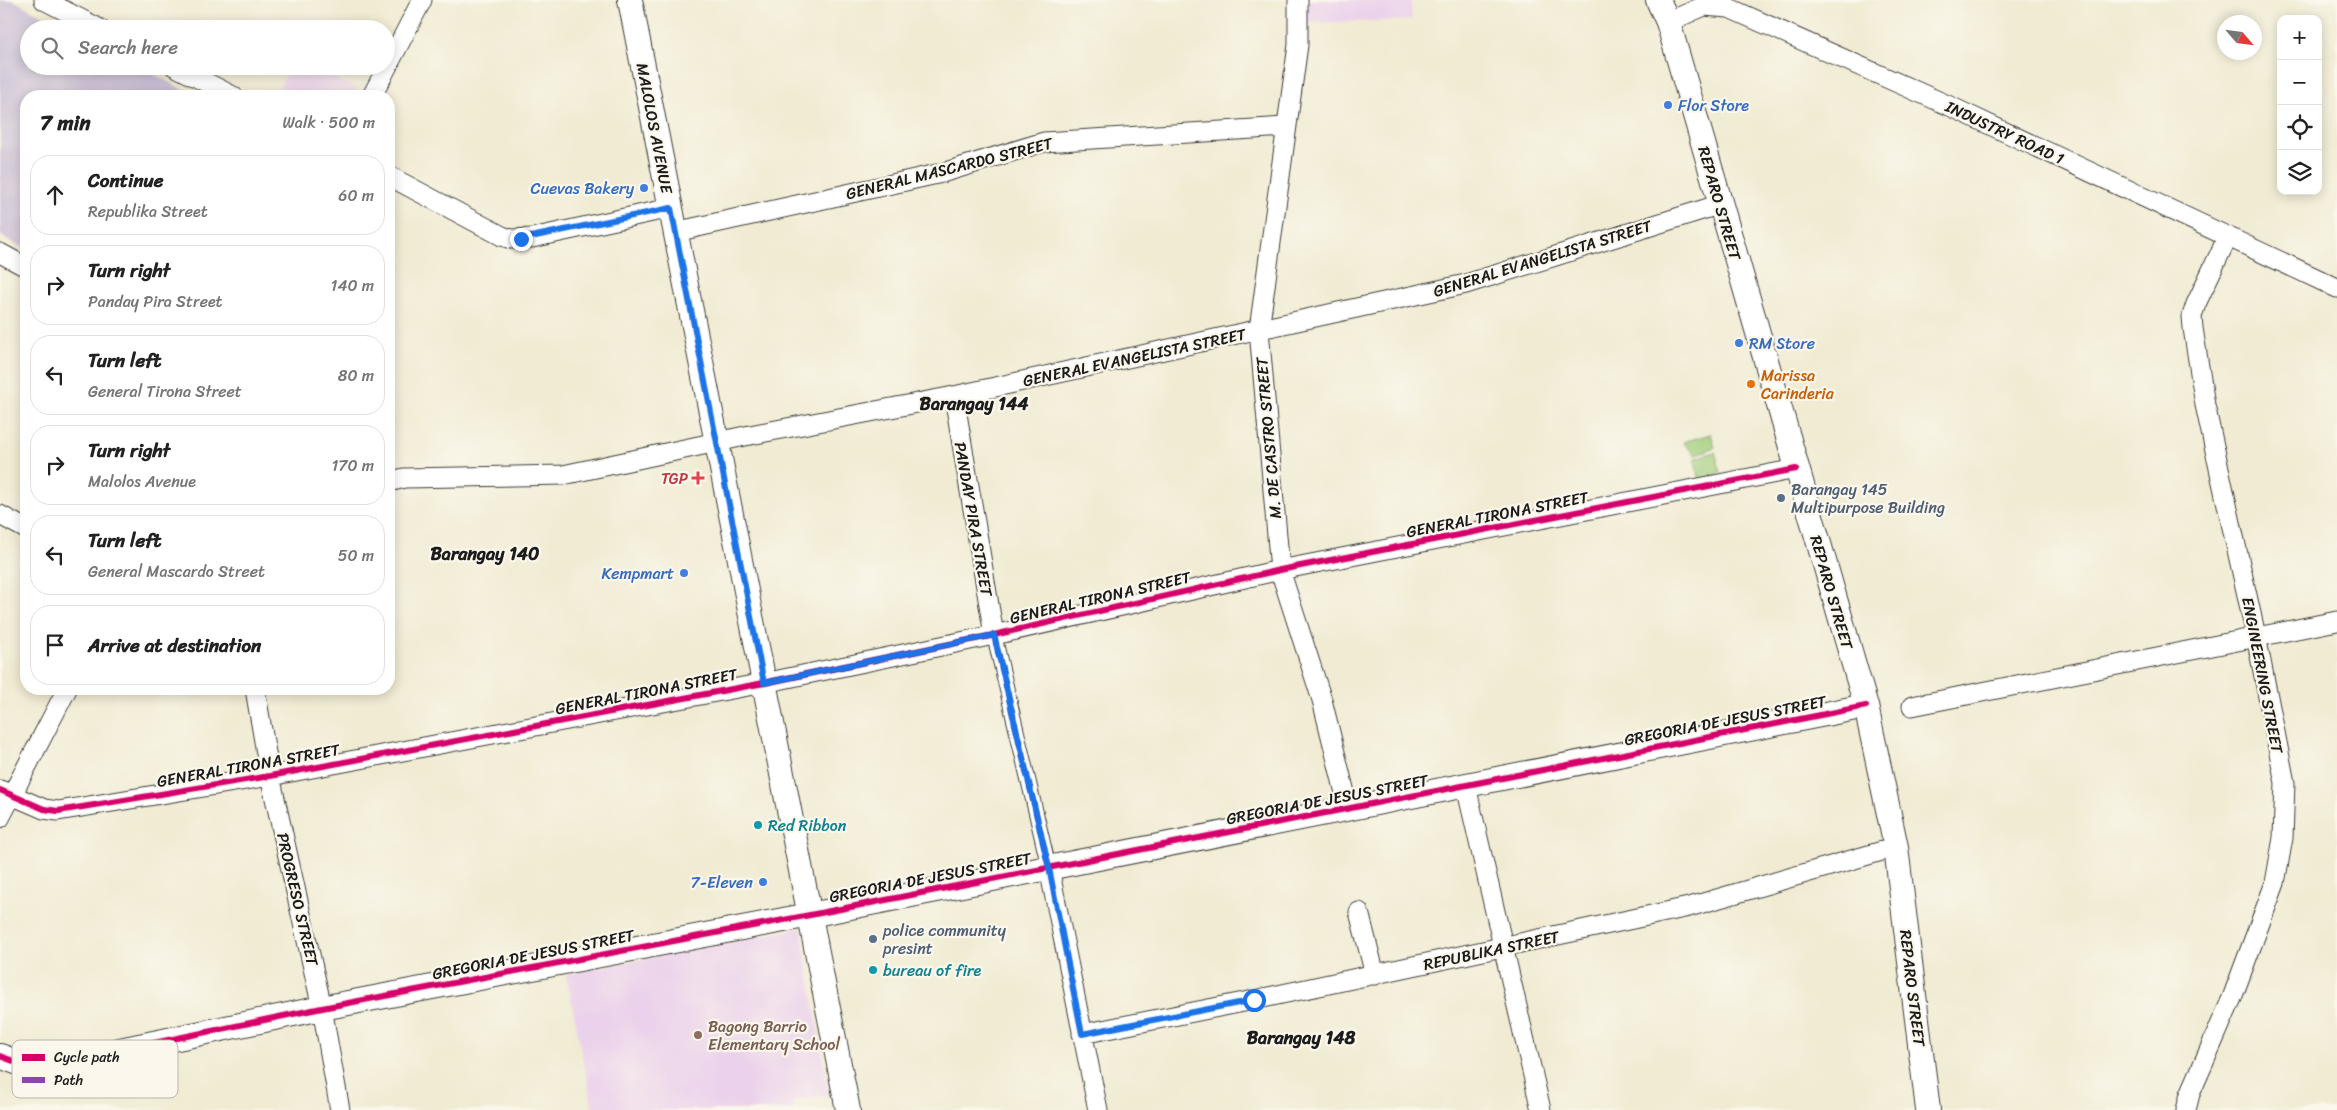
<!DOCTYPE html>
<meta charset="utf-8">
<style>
:root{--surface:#fff;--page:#f6f6f6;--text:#222;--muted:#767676;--line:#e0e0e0}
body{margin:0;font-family:Sriracha,sans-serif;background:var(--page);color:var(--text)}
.controls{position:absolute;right:15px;top:15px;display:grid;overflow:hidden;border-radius:10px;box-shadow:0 2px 12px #0003}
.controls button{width:45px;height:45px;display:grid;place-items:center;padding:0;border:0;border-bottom:1px solid var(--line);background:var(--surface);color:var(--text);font:25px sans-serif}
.compass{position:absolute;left:2217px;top:15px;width:45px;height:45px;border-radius:50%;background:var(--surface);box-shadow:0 2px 12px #0003;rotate:118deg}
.stop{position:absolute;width:15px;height:15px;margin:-11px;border:4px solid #1a73e8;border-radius:50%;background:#fff}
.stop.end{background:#1a73e8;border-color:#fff;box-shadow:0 1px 5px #0008}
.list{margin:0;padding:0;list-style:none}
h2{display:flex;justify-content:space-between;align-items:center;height:65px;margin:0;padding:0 20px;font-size:21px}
h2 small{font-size:16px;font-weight:400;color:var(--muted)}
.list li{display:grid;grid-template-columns:32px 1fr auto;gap:15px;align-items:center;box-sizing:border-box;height:80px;margin:0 10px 10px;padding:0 10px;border:1px solid var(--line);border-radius:20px}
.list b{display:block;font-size:19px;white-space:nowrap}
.list p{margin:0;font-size:16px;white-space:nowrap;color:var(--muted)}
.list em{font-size:16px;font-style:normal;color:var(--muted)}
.icon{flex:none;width:28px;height:28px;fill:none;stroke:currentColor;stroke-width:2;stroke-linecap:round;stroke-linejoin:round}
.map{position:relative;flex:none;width:2337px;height:1110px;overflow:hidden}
.search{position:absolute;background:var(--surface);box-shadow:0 2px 12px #0003;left:20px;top:20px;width:375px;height:55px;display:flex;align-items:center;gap:12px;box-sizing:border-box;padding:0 18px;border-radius:28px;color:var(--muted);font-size:19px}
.panel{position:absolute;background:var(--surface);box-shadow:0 2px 12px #0003;left:20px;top:90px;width:375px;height:605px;border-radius:20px}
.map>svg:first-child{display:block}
</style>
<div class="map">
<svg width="2337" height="1110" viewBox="0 0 2337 1110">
<rect width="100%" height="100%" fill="#fbf7ec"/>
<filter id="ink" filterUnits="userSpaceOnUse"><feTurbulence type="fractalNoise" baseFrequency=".02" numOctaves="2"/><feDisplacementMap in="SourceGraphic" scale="10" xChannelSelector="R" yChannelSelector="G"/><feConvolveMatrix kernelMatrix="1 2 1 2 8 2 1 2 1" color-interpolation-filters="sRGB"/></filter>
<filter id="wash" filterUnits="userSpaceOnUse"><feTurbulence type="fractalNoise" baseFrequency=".0096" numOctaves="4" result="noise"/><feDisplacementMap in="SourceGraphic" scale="20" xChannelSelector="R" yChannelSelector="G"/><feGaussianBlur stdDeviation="1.12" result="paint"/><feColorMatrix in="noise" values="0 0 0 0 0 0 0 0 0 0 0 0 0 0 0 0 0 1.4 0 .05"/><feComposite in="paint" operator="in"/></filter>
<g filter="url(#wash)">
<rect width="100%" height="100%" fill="#f0ebd2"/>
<path fill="#ebd1eb" d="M1303 0H1411L1412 20 1303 23Z
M291 66H329L342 73 338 80 358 90 355 96H291L278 90Z
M801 928 829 1095 793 1101 794 1110H593L566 974Z"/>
<path fill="#cbbfd5" d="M0 0H13L67 29H29V66H138L195 96H26V250L0 235Z"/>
<path fill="#a1cd7b" stroke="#5e744c" d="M1711 434 1715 447 1695 455 1683 442Z
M1715 452 1721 473 1700 480 1694 459Z"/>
</g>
<g filter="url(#ink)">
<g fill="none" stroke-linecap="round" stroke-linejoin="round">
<g stroke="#3c3b37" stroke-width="16">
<path id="pedestrian" d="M994 635 1049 868"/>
</g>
<g stroke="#3c3b37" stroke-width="21">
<path id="minor" d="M44 0 100 29
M1298 0V45L1259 330 1280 570 1322 700 1349 809
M1668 22 1704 6 1729 8 1954 108 2337 288
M174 66 233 96
M372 96 422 0
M389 176 502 236 511 239 532 238 671 208
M675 232 942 173 1044 142 1286 127
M0 253 26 267
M954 396 994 635
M389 482 404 478 563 475 745 436 954 396 1466 284 1721 204
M0 515 26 529
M255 689 270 776 322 1008 340 1110
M1912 706 2337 621
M1466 786 1541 1110
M0 790 44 809 58 811 270 776 764 683 994 635 1280 570 1796 469
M0 818 67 689
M1049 868 1098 1110
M1359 912 1375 975
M1082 1034 1254 1000 1689 907 1896 847
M2186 1110 2190 1094 2232 998 2275 883 2283 838 2285 783 2256 636 2205 405 2193 328 2192 316 2196 304 2228 236"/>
</g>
<g stroke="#3c3b37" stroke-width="26">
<path id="tertiary" d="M630 0 848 1110
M1658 0 1668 22 1866 706 1896 847 1928 1110
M0 1056 24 1065 62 1062 322 1008 810 915 1866 706"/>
</g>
<use href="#pedestrian" stroke="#fff" stroke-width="14"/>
<use href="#minor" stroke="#fff" stroke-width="19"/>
<use href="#tertiary" stroke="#fff" stroke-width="24"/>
<path stroke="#8e44ad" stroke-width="5" stroke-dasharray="10 5" stroke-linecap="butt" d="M994 635 1049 868"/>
<g stroke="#fbf7ec" stroke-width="9">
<path id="cycleway" d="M0 790 44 809 58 811 270 776 764 683 994 635 1280 570 1796 469
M0 1056 24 1065 62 1062 322 1008 810 915 1866 706"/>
</g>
<use href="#cycleway" stroke="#d6006c" stroke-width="6"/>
</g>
</g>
<g fill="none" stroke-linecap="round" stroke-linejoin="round" filter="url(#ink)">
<path stroke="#1a73e8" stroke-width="6" d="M521 239 671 208 764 683 994 635 1049 868 1082 1034 1254 1000"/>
</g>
<g fill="#3f7fe0" stroke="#fbf7ec" stroke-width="2">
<circle cx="1668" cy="105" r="5"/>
<circle cx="644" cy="188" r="5"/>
<circle cx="1739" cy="343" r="5"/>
<circle cx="684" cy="573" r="5"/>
<circle cx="763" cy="882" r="5"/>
</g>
<circle fill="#e8710a" stroke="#fbf7ec" stroke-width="2" cx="1751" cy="384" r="5"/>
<path fill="#e0444e" stroke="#fbf7ec" stroke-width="2" d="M695.5 470.5h5v5h5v5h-5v5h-5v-5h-5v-5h5z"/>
<g fill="#5c6f8a" stroke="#fbf7ec" stroke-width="2">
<circle cx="1781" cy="498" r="5"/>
<circle cx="873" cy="939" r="5"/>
</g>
<g fill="#0f9aa8" stroke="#fbf7ec" stroke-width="2">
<circle cx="758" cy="825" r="5"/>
<circle cx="873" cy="970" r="5"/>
</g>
<circle fill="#8d6e63" stroke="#fbf7ec" stroke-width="2" cx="698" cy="1035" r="5"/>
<g text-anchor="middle" stroke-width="4.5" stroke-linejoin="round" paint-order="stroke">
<g font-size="16" fill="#366cbe" stroke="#fbf7ec" text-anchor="end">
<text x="1678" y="111" text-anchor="start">Flor Store</text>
<text x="634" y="194">Cuevas Bakery</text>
<text x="1749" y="349" text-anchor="start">RM Store</text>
<text x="674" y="579">Kempmart</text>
<text x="753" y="888">7-Eleven</text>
</g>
<g font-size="16" fill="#1c1c1c" stroke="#fbf7ec">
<text transform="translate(655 128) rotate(79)" y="6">MALOLOS AVENUE</text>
<text transform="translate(2005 132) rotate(25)" y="6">INDUSTRY ROAD 1</text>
<text transform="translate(949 168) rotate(-14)" y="6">GENERAL MASCARDO STREET</text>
<text transform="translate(1720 203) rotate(74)" y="6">REPARO STREET</text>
<text transform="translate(1542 258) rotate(-17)" y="6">GENERAL EVANGELISTA STREET</text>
<text transform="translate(1134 357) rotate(-12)" y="6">GENERAL EVANGELISTA STREET</text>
<text transform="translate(1268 438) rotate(-95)" y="6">M. DE CASTRO STREET</text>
<text transform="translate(1497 514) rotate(-11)" y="6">GENERAL TIRONA STREET</text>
<text transform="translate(974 519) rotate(80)" y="6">PANDAY PIRA STREET</text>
<text transform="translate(1832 592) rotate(74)" y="6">REPARO STREET</text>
<text transform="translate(1100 597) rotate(-13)" y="6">GENERAL TIRONA STREET</text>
<text transform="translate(2263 675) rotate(79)" y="6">ENGINEERING STREET</text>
<text transform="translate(646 691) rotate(-11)" y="6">GENERAL TIRONA STREET</text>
<text transform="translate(1725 720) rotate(-11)" y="6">GREGORIA DE JESUS STREET</text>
<text transform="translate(248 765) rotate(-10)" y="6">GENERAL TIRONA STREET</text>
<text transform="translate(1327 799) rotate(-11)" y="6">GREGORIA DE JESUS STREET</text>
<text transform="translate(930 877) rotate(-11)" y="6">GREGORIA DE JESUS STREET</text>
<text transform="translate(298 899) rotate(77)" y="6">PROGRESO STREET</text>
<text transform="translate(1491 950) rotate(-12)" y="6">REPUBLIKA STREET</text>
<text transform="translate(533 954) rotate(-11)" y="6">GREGORIA DE JESUS STREET</text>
<text transform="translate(1913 988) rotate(83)" y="6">REPARO STREET</text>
</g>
<g font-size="16" fill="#c56008" stroke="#fbf7ec" text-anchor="start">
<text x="1761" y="381">Marissa<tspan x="1761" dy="18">Carinderia</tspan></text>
</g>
<g font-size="16" fill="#be3a42" stroke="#fbf7ec" text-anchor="end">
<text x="688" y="484">TGP</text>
</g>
<g font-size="16" fill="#4e5e75" stroke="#fbf7ec" text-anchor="start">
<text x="1791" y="495">Barangay 145<tspan x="1791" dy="18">Multipurpose Building</tspan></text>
<text x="883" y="936">police community<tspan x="883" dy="18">presint</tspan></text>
</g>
<g font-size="16" fill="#0d838f" stroke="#fbf7ec" text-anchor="start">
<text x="768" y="831">Red Ribbon</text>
<text x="883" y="976">bureau of fire</text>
</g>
<g font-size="16" fill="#785e54" stroke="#fbf7ec" text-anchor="start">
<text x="708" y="1032">Bagong Barrio<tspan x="708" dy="18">Elementary School</tspan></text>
</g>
<g font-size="18" font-weight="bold" fill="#1c1c1c" stroke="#fbf7ec">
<text x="974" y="410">Barangay 144</text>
<text x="485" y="560">Barangay 140</text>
<text x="1301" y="1044">Barangay 148</text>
</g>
</g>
<rect x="12" y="1040" width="166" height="58" rx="8" fill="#fbf7ec" stroke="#b8b5ae" stroke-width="1"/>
<rect x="22" y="1054" width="23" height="7" fill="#d6006c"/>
<rect x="22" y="1077" width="23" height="6" fill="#8e44ad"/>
<g font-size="14" fill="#1c1c1c">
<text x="54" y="1062">Cycle path</text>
<text x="54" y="1085">Path</text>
</g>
</svg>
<div class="controls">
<button>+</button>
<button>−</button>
<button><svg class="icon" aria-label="locate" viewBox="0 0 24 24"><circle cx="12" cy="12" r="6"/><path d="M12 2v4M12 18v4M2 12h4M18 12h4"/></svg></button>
<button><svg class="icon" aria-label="layers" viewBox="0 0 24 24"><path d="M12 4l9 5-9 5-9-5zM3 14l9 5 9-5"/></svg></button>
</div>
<svg class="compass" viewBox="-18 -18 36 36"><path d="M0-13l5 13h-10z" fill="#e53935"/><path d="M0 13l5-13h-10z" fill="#767676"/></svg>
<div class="stop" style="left:1254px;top:1000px"></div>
<div class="stop end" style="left:521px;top:239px"></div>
<div class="search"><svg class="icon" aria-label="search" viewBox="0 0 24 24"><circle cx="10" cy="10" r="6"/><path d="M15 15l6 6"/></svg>Search here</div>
<section class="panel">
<h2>7 min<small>Walk · 500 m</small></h2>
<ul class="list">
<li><svg class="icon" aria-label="ahead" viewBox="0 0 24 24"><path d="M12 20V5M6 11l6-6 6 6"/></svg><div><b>Continue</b><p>Republika Street</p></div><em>60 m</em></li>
<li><svg class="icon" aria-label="right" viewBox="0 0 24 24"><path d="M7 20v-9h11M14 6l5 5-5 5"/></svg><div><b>Turn right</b><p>Panday Pira Street</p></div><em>140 m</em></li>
<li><svg class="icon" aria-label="left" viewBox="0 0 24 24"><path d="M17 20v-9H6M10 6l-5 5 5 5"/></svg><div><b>Turn left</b><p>General Tirona Street</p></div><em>80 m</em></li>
<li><svg class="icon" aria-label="right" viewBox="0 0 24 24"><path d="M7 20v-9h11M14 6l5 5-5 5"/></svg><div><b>Turn right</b><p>Malolos Avenue</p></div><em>170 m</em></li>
<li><svg class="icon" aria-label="left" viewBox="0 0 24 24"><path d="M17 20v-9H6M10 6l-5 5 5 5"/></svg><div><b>Turn left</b><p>General Mascardo Street</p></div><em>50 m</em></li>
<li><svg class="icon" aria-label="arrive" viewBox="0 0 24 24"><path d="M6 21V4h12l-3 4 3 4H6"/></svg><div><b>Arrive at destination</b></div></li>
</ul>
</section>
</div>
